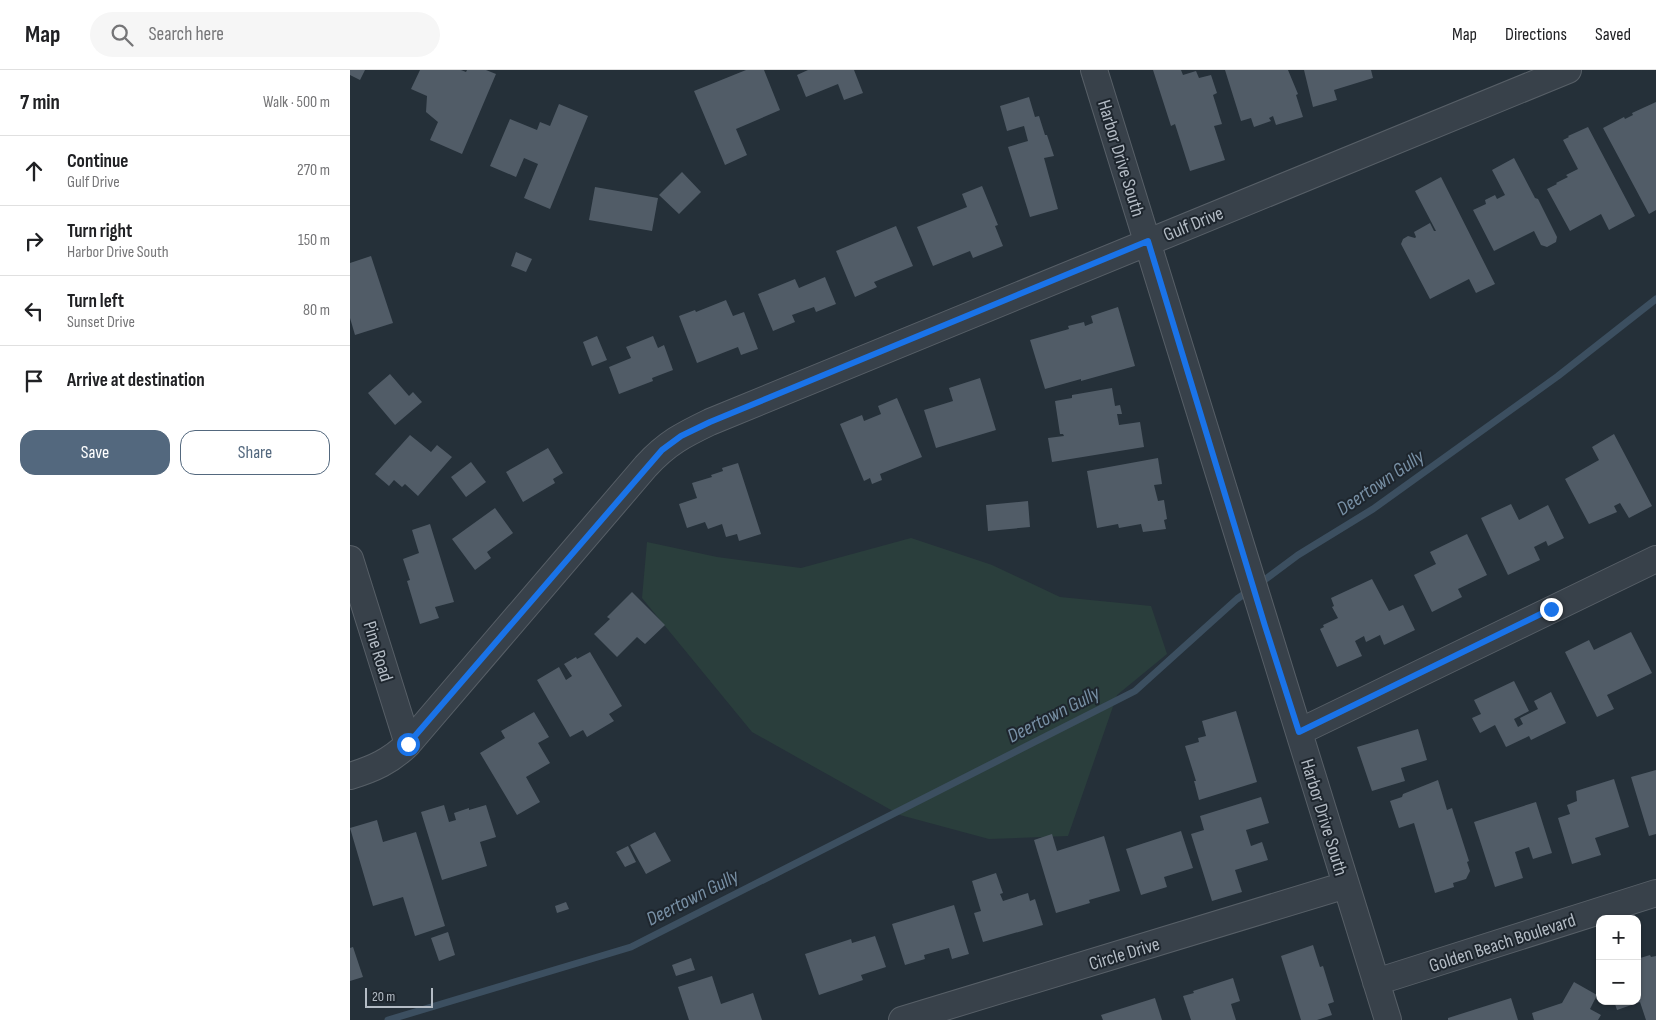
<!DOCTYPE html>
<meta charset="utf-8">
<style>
:root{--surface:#fff;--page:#f6f6f6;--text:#202124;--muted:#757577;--line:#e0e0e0;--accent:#53687e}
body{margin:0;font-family:"Sofia Sans Condensed",sans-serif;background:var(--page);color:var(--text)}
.controls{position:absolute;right:15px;bottom:15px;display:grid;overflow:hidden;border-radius:10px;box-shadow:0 1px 4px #0004}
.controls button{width:45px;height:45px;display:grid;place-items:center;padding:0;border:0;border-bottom:1px solid var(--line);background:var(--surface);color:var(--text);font:25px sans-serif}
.scale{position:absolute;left:15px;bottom:12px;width:68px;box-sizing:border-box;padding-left:5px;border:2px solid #b4bcc5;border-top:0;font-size:14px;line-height:18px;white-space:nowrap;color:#b4bcc5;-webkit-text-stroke:4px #1e262e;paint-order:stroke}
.stop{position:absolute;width:15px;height:15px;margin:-11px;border:4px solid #1a73e8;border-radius:50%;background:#fff}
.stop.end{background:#1a73e8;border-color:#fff;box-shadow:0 1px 5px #0008}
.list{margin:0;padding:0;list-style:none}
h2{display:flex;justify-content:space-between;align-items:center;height:65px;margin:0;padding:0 20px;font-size:21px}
h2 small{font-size:16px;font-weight:400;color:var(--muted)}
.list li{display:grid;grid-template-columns:32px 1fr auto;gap:15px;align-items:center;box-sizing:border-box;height:70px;padding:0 20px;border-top:1px solid var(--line)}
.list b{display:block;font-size:19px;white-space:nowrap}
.list p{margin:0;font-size:16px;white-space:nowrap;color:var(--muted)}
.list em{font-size:16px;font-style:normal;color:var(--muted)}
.actions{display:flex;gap:10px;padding:15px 20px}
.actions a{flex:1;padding:11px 0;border:1px solid var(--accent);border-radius:15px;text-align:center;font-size:18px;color:var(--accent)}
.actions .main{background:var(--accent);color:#fff}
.icon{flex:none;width:28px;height:28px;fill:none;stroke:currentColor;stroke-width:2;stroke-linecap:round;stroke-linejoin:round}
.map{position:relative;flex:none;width:1306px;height:950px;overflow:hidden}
header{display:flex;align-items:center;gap:30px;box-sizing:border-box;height:70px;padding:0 25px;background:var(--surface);border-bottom:1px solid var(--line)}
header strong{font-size:24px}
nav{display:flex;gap:28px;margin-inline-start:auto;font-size:18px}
.search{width:350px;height:45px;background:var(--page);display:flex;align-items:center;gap:12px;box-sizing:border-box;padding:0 18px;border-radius:28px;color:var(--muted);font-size:19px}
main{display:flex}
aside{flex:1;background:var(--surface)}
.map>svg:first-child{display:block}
</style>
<header>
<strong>Map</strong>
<div class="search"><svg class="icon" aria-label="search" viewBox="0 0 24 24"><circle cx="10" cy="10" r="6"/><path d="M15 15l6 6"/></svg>Search here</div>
<nav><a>Map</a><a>Directions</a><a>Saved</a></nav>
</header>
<main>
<aside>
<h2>7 min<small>Walk · 500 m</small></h2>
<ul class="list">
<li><svg class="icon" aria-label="ahead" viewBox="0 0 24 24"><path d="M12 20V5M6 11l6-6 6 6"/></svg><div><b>Continue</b><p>Gulf Drive</p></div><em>270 m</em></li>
<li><svg class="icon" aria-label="right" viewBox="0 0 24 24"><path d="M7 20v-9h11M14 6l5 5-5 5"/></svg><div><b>Turn right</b><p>Harbor Drive South</p></div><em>150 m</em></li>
<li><svg class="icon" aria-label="left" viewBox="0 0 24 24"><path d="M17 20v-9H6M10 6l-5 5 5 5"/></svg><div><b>Turn left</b><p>Sunset Drive</p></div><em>80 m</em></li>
<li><svg class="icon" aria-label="arrive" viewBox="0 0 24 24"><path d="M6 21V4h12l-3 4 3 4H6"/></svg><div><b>Arrive at destination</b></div></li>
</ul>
<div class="actions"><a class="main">Save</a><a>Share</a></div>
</aside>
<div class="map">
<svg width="1306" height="950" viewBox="0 0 1306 950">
<rect width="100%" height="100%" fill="#253039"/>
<path fill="#2a3e3c" d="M561 468 642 495 710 527 801 536 817 584 767 625 718 766 639 769 550 745 402 662 292 528 297 472 367 487 451 498Z"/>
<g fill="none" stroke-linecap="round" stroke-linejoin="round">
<path stroke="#3c4f60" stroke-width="7" d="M909 514 948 485 1023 439 1208 306 1306 229
M38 950 281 877 785 621 887 529 900 520"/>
</g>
<path fill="#515c67" d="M0 0H15L10 10 0 5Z
M70 0H111L116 2 117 0H136L146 4 112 84 80 70 88 52 76 42 77 26 61 19Z
M396 0H414L430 40 386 59 397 85 375 95 344 21Z
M458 0H504L513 23 494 30 488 14 456 27 447 5Z
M803 0H831L833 5 846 1 849 8 861 5 867 23 863 25 872 54 864 56 875 90 840 101 825 54 821 56Z
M875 0H938L948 24 946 25 953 47 926 55 923 46 919 48 921 51 904 57 901 48 891 51Z
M954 0H1021L1023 8 984 20 987 30 963 37Z
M679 27 685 47 689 46 695 65H697L704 86 694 88 708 139 680 147 658 77 678 71 674 56 657 61 650 36Z
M1306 32V140L1299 144 1253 58 1274 47 1275 49 1283 45 1282 43Z
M209 34 238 46 200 139 174 128 188 94 174 88 166 107 140 96 160 49 187 60 190 52 200 56Z
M1238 57 1285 146 1259 160 1251 144 1220 161 1197 119 1207 114 1206 113 1218 107 1216 105 1228 99 1213 70 1219 67 1218 66Z
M1164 88 1185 128 1188 129 1207 167 1206 172 1197 177 1191 175 1184 161 1144 181 1123 140 1136 134 1135 130 1145 125 1147 129 1155 125 1142 100Z
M332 102 351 122 329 144 309 125Z
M1091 107 1145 214 1126 223 1119 209 1080 229 1051 174 1053 169 1058 166 1065 168 1066 167 1064 162 1080 153 1084 161H1086L1065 121Z
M632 116 648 155 645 156 653 176 623 188 620 181 583 196 567 157 617 137 612 124Z
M245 117 308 128 302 161 239 150Z
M546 156 563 196 524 212 527 217 505 227 486 181Z
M166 182 182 189 176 202 161 196Z
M21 186 43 253 5 265 0 248V193Z
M475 207 486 234 466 242 464 237 442 245 445 252 423 261 408 224 445 209 449 218Z
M376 230 383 246 394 242 408 279 391 285 388 277 347 293 329 246 345 240 346 242Z
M768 237 785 296 731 311V309L695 319 680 270 719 259 718 256 734 252 735 256 743 253 741 246Z
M247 266 257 290 242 296 233 272Z
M303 266 308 278 314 275 323 300 302 308 303 311 269 324 259 297 281 288 276 277Z
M40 304 59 326 63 322 72 332 45 355 18 323Z
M630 308 646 360 586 378 574 340 603 331 599 318Z
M762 318 765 336 770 335 772 344H767L769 355 790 352 794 377 702 392 698 368 714 366 713 364H710L705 331 722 328V325Z
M547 328 572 387 530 404 532 410 522 414 520 408 514 411 490 354 512 345 514 351 531 344 528 336Z
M1264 364 1302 436 1279 448 1270 433 1264 436 1267 442 1239 454 1215 409 1249 390 1242 377Z
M60 365 81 382 87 375 102 387 68 426 55 414 52 417 44 410 39 416 25 404Z
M198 378 213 403 203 409 205 413 173 432 156 402Z
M808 388 812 414 804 415 808 431 814 430 817 449 814 450 816 459 793 462 791 454 769 458 768 454 747 458 737 401Z
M121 392 136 412 116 427 101 407Z
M388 393 411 464 389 471 387 464 376 467 372 454 358 459 355 452 337 458 329 434 347 428 342 413 362 407 361 405 373 401 372 398Z
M678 431 680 457 638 461 636 435Z
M1161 434 1169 450 1198 435 1214 468 1198 476 1196 471 1184 477 1190 490 1158 505 1131 448Z
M145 438 163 463 137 482 141 488 125 500 102 469Z
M80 454 104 532 85 537 89 548 70 554 57 511 60 510 53 489 69 483 62 460Z
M1117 464 1137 505 1108 519 1112 527 1082 542 1064 505 1086 494 1080 482Z
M1022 509 1039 541 1053 535 1065 560 1034 575 1030 565 1016 572 1014 566 1005 571 1012 586 987 597 970 559 974 557 973 555 988 548 982 537 984 536 981 528Z
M282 522 315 555 295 574 287 567 267 587 244 564 260 549 257 547Z
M1281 562 1302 603 1257 625 1264 639 1247 647 1215 582 1239 570 1244 580Z
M240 582 272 636 259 644 264 651 237 667 233 660 220 667 187 610 209 597 216 610 222 606 214 594 226 587 227 589Z
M1164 611 1179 641 1164 649 1168 657 1173 654 1170 648 1188 639 1184 631 1201 622 1216 653 1181 670 1179 666 1156 677 1145 655 1130 663 1122 648 1131 644 1124 630Z
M886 641 907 712 849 730 844 711H846L835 676 849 672 848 668 856 666 852 651Z
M184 642 199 667 188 673 200 693 176 707 190 732 167 745 130 683 155 668 151 661Z
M1068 659 1077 690 1051 698 1055 711 1022 721 1007 677Z
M1306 700V764L1299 766 1281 707Z
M1264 709 1279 757 1245 768 1251 785 1222 794 1208 748 1220 744 1217 735 1227 731 1226 721Z
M1088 710 1097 740 1102 738 1119 791 1117 792 1120 801 1116 809 1103 813 1104 817 1085 823 1064 753 1049 758 1040 731 1052 727 1053 724Z
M911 727 919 753 896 760 901 776 912 772 918 790 885 800 892 822 862 831 841 764 854 760 850 746Z
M1186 732 1202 783 1183 789 1179 777 1165 782 1173 808 1145 817 1124 752Z
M94 735 99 752 106 750 104 743 119 738V740L136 735 146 767 130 772 137 796 92 810 71 742Z
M27 750 33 772 66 762 95 856 65 866 53 827 23 836 0 758Z
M831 761 843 798 814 807 817 817 791 825 776 779Z
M305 762 321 791 296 804 280 775Z
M702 764 707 781 754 766 770 821 739 830 740 833 706 843 684 770Z
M278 776 286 792 275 797 266 782Z
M646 803 653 823 650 824 653 831 678 823 680 831 685 829 693 855 633 872 624 843 631 841 622 811Z
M216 832 219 839 207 843 205 836Z
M604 835 619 884 602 889 599 878 574 885 575 889 555 895 542 854Z
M98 862 105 885 89 891 81 868Z
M525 866 536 897 511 905 513 910 469 925 455 884 501 869 502 873Z
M963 875 970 897 973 896 984 932 978 934 982 945 967 950H951L931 886Z
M3 877 13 907 0 911V878Z
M1300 885 1301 887 1306 886V950H1296L1290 932 1267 940 1264 931H1287V889Z
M341 888 345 900 326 906 322 895Z
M362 906 371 934 403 923 412 950H339L328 917Z
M883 908 890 931 881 934 886 950H841L833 926 844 923 843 921Z
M1224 912 1247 925 1240 939 1251 945 1248 950H1184L1182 943 1212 933Z
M805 928 812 950H753L751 945Z
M1161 928 1168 950H1098V948Z"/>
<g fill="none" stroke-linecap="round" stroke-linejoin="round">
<g stroke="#575f67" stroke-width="28">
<path id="minor" d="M744 0 1038 950
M0 489 58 674
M949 662 1306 489
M0 706C23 699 41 691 58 674L296 396C317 373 333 365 360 352L1218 0
M1026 912 1306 823
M552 950 996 815"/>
</g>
<use href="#minor" stroke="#38414a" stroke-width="26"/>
</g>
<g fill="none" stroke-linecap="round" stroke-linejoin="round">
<path stroke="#1a73e8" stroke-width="6" d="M58 674 312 380 331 366 360 352 798 171 915 556 949 662 1201 539"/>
</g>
<g text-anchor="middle" stroke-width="4" stroke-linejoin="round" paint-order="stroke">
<g font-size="19" fill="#b4bcc5" stroke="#1e262e">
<text transform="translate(772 88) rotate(73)" y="7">Harbor Drive South</text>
<text transform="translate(843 153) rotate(-22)" y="7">Gulf Drive</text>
<text transform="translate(29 581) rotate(73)" y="7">Pine Road</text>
<text transform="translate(975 747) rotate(73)" y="7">Harbor Drive South</text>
<text transform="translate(1152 872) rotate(-18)" y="7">Golden Beach Boulevard</text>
<text transform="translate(774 883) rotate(-17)" y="7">Circle Drive</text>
</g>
<g font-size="20" font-style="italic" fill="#7890a5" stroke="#1e262e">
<text transform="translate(1030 412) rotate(-34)" y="7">Deertown Gully</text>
<text transform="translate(703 644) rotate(-27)" y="7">Deertown Gully</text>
<text transform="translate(342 827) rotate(-27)" y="7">Deertown Gully</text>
</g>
</g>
</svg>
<div class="controls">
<button>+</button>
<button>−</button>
</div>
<div class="scale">20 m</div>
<div class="stop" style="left:58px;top:674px"></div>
<div class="stop end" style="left:1201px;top:539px"></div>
</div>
</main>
